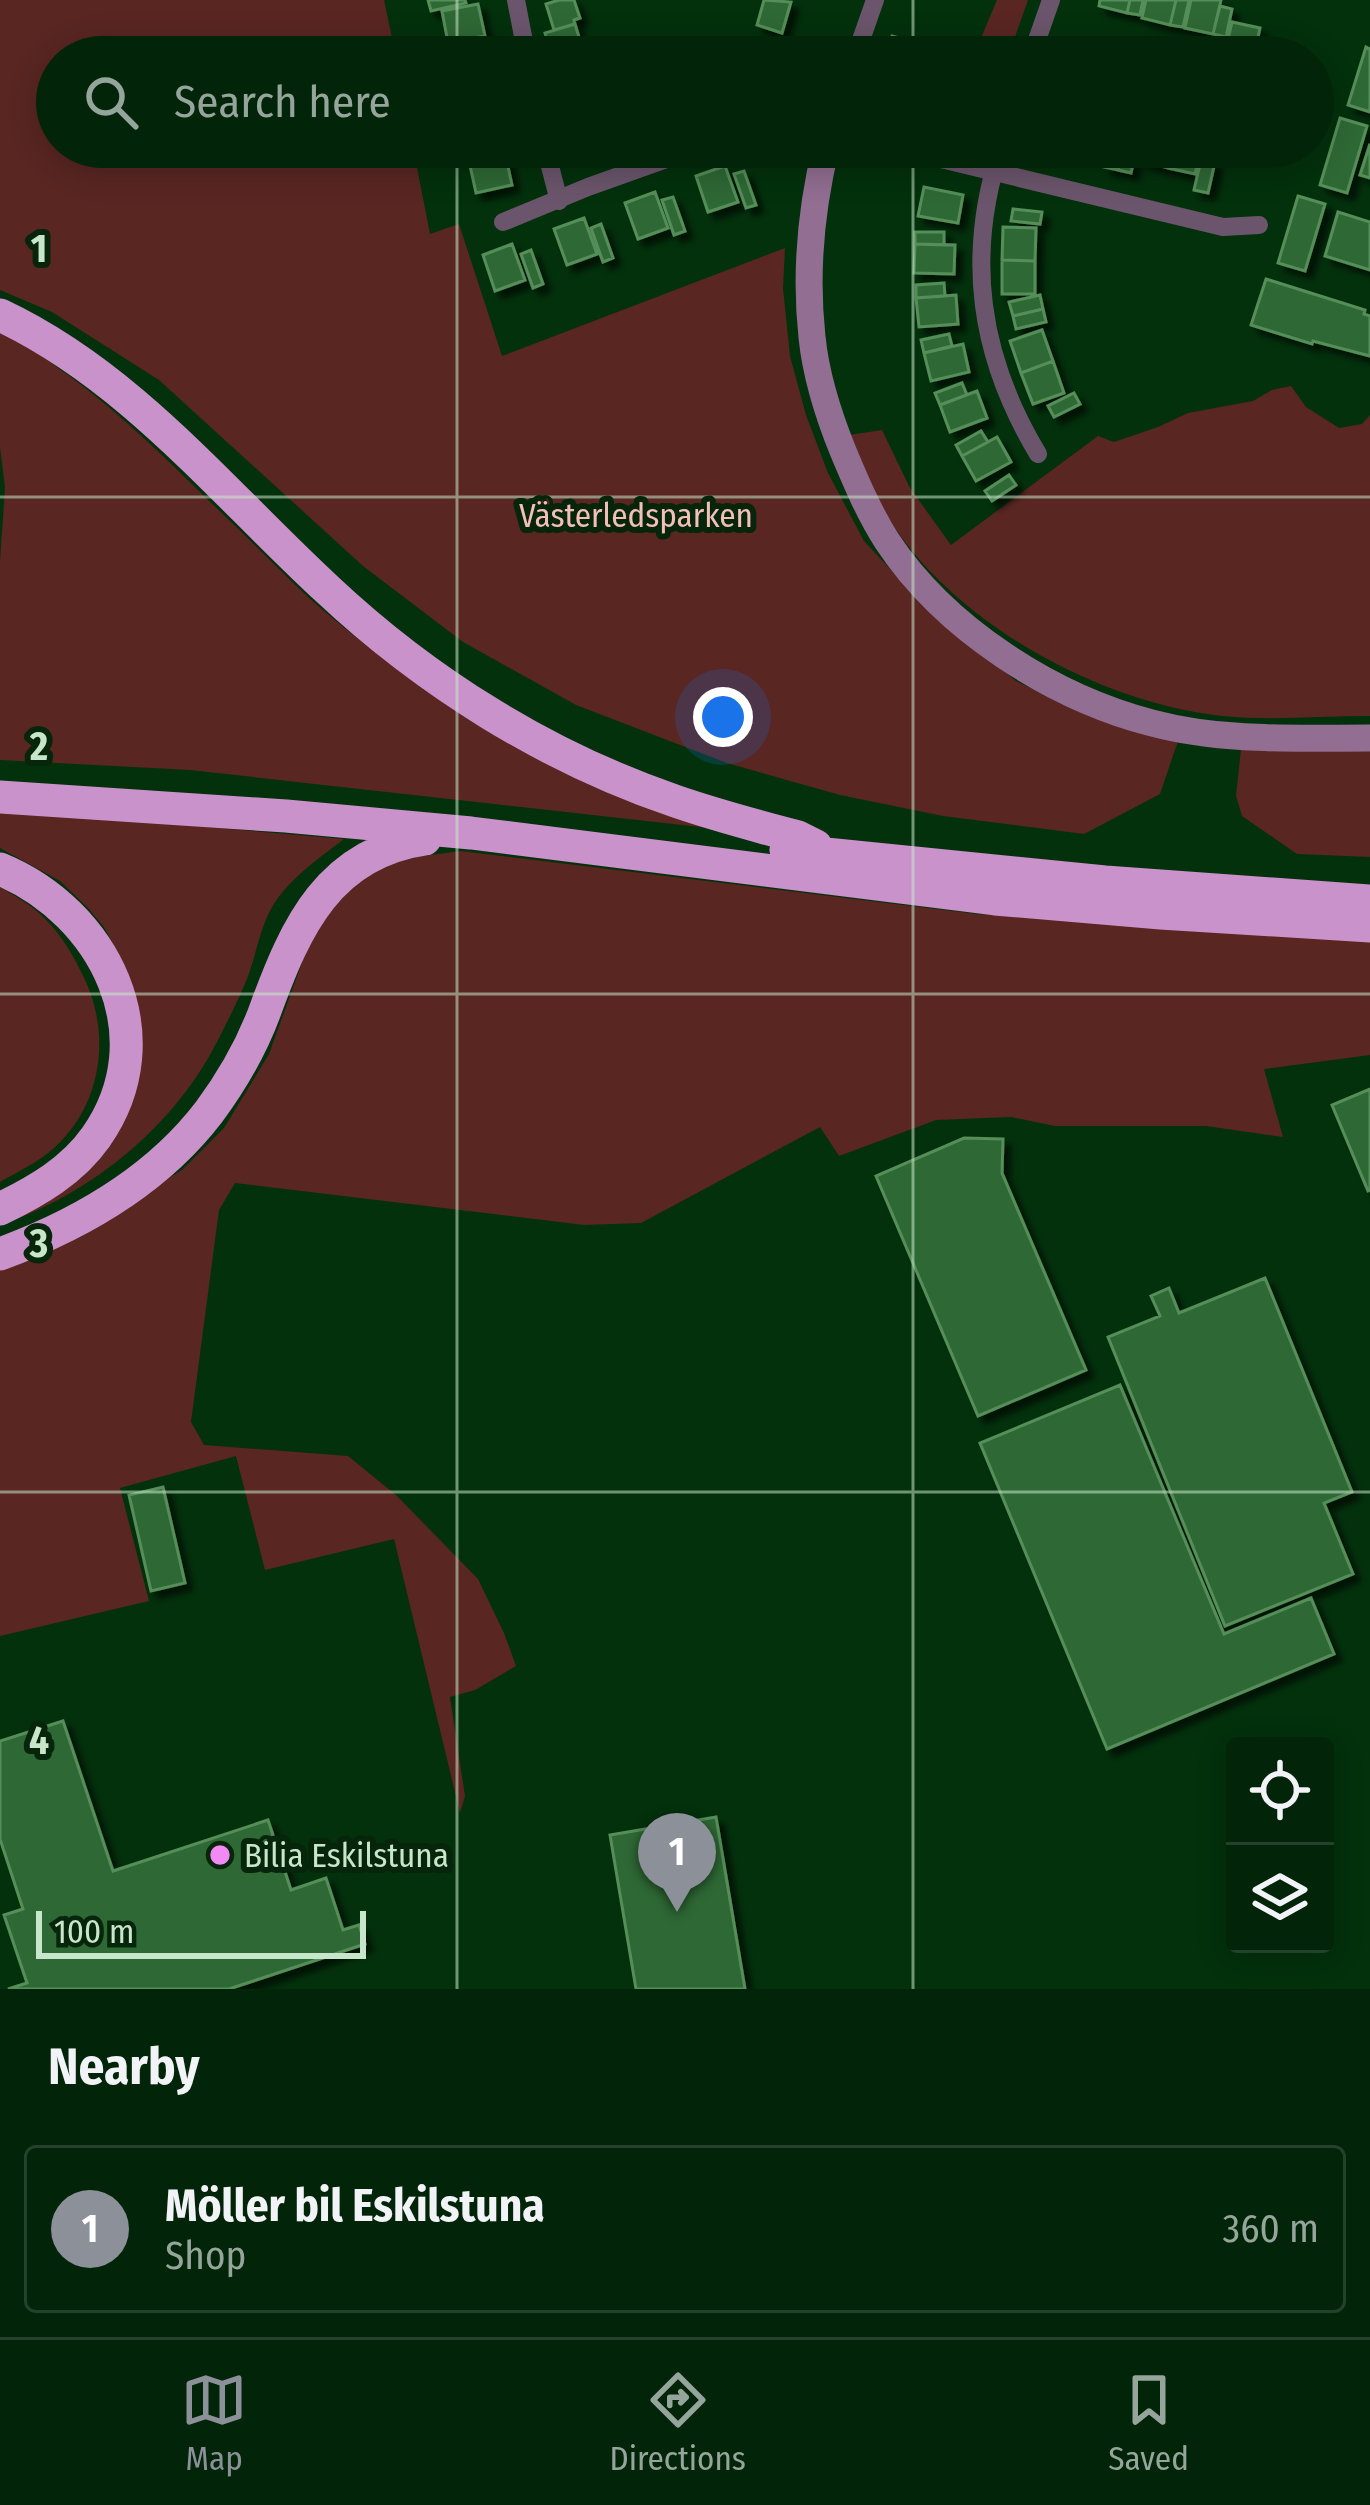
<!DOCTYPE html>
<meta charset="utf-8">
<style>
:root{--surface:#022509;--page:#0c2d12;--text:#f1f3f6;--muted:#96a59c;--line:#23422a;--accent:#8c9099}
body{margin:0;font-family:"Fira Sans Condensed",sans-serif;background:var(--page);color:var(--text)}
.controls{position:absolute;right:36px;bottom:36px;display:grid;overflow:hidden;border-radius:12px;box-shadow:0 6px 30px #0003}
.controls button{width:108px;height:108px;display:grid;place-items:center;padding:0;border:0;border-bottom:3px solid var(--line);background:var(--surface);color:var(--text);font:60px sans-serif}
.scale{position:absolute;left:36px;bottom:30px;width:330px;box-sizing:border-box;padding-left:12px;border:6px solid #c8e6c9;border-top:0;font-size:33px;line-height:42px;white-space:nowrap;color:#c8e6c9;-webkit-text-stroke:9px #06250b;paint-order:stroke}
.you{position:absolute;left:723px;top:717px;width:42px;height:42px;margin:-30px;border:9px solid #fff;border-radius:50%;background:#1a73e8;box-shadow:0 0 0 18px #1a73e833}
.badge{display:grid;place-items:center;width:78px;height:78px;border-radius:50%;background:var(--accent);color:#fff;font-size:39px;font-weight:700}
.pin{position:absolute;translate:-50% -99px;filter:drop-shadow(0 3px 6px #0008)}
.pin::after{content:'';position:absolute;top:63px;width:42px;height:36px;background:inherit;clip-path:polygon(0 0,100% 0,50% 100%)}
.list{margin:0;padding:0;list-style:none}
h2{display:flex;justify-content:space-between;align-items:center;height:156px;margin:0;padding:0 48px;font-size:51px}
h2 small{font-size:39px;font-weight:400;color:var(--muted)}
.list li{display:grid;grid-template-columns:78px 1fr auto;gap:36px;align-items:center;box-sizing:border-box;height:168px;margin:0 24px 24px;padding:0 24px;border:3px solid var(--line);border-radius:12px}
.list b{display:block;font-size:45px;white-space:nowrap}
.list p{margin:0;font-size:39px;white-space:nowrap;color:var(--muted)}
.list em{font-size:39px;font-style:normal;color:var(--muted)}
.icon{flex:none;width:66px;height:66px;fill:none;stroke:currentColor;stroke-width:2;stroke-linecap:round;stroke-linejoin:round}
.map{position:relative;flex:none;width:1370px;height:1989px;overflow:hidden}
.search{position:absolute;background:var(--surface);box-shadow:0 6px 30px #0003;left:36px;right:36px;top:36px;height:132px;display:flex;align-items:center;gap:30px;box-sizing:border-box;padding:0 42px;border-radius:66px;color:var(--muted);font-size:45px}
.sheet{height:348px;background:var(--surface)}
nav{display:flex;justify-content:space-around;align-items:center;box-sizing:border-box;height:168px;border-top:3px solid var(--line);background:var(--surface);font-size:33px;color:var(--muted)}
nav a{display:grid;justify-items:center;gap:6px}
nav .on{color:var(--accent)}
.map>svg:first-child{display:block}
</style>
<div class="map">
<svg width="1370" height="1989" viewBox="0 0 1370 1989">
<defs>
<filter id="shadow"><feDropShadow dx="7" dy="7" stdDeviation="3" flood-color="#0009"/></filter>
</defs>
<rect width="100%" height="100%" fill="#03310c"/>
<path fill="#592622" d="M0 0H384L396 57H57V147H413L430 234 459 224 502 356 785 248 783 288 790 356 806 415 828 473 864 541 933 615 1016 681 1087 715 1178 741 1160 794 1084 834 943 816 840 795 727 763 576 705 463 642 363 566 159 380 52 312 0 290Z
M997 0H1028L1008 57H973Z
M0 333C20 341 37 352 54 365 119 410 174 467 231 522 264 553 295 587 330 616 450 715 576 791 727 830L190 770 0 760V561L5 488 0 447Z
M1291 386 1306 407 1339 428 1362 424 1370 415V716C1322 716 1269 721 1222 716 1104 703 969 631 899 534 877 503 863 469 849 435L882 430 910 488 951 545 1098 436 1114 442 1158 427 1188 413 1253 401 1272 390Z
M1241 749 1370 751V857L1297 854 1242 816 1236 796Z
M0 809 344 839C318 859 287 880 271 909 259 931 256 956 247 979 239 999 229 1018 219 1038 176 1125 92 1194 0 1225L101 1144 131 989 121 959 104 927 88 908 60 881 0 848Z
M461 851 977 914 1370 942V1055L1264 1069 1283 1137 1206 1126H1055L1011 1117 936 1120 839 1156 820 1127 641 1223 584 1225 235 1183 219 1210 191 1422 204 1445 348 1456 396 1495 478 1579 504 1633 516 1666 475 1690 450 1697 465 1796 460 1813 394 1539 265 1570 236 1456 120 1488 149 1601 0 1636V1266L41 1254 182 1170 224 1128 269 1054 303 960 322 920 349 888 378 867 422 856Z
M0 887C13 895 28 903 39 913 60 931 75 958 86 982 112 1040 100 1112 48 1153 34 1164 16 1173 0 1182Z"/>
<path fill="#2f6835" stroke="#558e59" stroke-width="3" filter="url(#shadow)" d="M428 0H465L466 3 431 11Z
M559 0H574L580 18 574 20 575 24 554 30 546 4Z
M764 0 791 2 782 33 757 25Z
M1100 0H1130L1127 13 1099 6Z
M1130 0H1143L1140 15 1127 13Z
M1146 0H1176L1170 25 1142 18Z
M1176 0H1189L1183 27 1170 25Z
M1191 0H1221L1213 34 1185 28Z
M478 4 485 36 448 43 442 11Z
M1220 6 1232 9 1226 37 1213 34Z
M1232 22 1260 28 1254 57H1224Z
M575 24 585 57H552L545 33Z
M892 36 921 44 917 57H885Z
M648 43 653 57H618L617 54Z
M718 44 722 57H692L690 53Z
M1366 47 1370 49V112L1348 105Z
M1340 118 1367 126 1347 193 1320 185Z
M1370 144V178L1360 175Z
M457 147H494L495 152 459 159Z
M1109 147H1123L1118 170 1104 167Z
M1123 147H1137L1131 173 1118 170Z
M1144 147H1172L1168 168 1141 161Z
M1172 147H1201L1195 174 1168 168Z
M505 153 512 185 476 193 469 161Z
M1201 160 1215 162 1208 193 1194 190Z
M725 166 738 202 708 212 696 176Z
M744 171 756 205 746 208 734 174Z
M924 187 963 195 958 223 918 216Z
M655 192 668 228 638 239 625 203Z
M1298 196 1325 204 1305 271 1278 263Z
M673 197 685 231 674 235 662 200Z
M1013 209 1042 212 1040 224 1011 221Z
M1338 212 1370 222V270L1325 256Z
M584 218 597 254 567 265 554 229Z
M601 224 613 258 603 262 591 228Z
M1003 227 1036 228 1035 261 1002 260Z
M915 232H944V245L915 244Z
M512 244 525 280 495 291 483 255Z
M915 244 955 245 954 274 914 273Z
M531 250 543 284 533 288 521 254Z
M1002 260 1035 261V294H1002Z
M1266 279 1365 310 1364 314 1370 316V356L1313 341 1312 344 1251 325Z
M944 283 945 296 916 298V285Z
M956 295 958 324 919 327 916 298Z
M1040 295 1043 309 1013 316 1009 302Z
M1043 309 1046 322 1016 329 1013 316Z
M1042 330 1053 361 1021 373 1010 341Z
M949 334 952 346 924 353 921 340Z
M963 344 969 372 931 381 924 353Z
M1053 361 1064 393 1033 404 1021 373Z
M962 383 967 395 940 405 935 393Z
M977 391 987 418 950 432 940 405Z
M1074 393 1080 404 1054 417 1048 406Z
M981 431 988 442 962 456 956 445Z
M997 437 1011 462 976 481 962 456Z
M1009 475 1016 485 992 501 985 491Z
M1370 1089V1190L1368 1191 1332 1105Z
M964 1138 1003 1139 1002 1173 1086 1370 978 1416 876 1176Z
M1265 1278 1352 1492 1324 1503 1353 1574 1225 1626 1108 1337 1160 1316 1151 1296 1169 1288 1179 1313Z
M1120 1385 1224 1634 1311 1598 1334 1654 1107 1749 980 1443Z
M163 1487 185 1583 151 1591 129 1495Z
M63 1721 113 1871 268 1820 291 1890 326 1878 343 1930 359 1925 365 1944 229 1989H8L27 1983 4 1915 23 1909 0 1839V1741Z
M716 1817 745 1989H636L610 1835Z"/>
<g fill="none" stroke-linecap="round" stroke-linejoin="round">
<path stroke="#6b556c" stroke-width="18" d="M516 0 527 57
M855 57 875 0
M1031 57 1051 0
M545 147 559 201
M891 147 1223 227 1259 225
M1001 147C965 256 979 356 1038 454
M503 222 588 187 700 147"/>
<path stroke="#926e92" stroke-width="27" d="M826 147C811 209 805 273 812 337 816 377 828 414 843 451 856 482 869 513 887 541 945 629 1052 697 1152 723 1223 742 1298 738 1370 738"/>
<path stroke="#ca92cb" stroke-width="33" d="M0 315C130 376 223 493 327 589 426 682 546 757 675 801 715 815 757 826 798 837L816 846
M0 797 286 816 471 833 995 899 1161 913 1370 926
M786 850 1105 882 1370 901
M0 869C104 912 167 1036 96 1137 72 1171 37 1191 0 1209
M0 1254C79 1225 157 1180 209 1112 232 1081 253 1044 266 1008 296 926 329 853 425 839"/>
</g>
<path fill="none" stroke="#c8e6c9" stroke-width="3" stroke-opacity="0.55" d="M457 0V57M913 0V57M457 147V1989M913 147V1989M0 497H1370M0 994H1370M0 1492H1370"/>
<circle fill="#f18af4" stroke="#06250b" stroke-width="4.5" cx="220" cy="1855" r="12"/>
<g text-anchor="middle" stroke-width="12" stroke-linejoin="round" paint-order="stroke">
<g font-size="33" fill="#f3bfb9" stroke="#06250b">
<text x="636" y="527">Västerledsparken</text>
</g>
<g font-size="33" fill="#c8e6c9" stroke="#06250b" text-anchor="start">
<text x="244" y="1867">Bilia Eskilstuna</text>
</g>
</g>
<g font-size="39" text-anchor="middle" font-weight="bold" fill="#c8e6c9" stroke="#06250b" stroke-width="12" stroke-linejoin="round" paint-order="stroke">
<text x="39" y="262">1</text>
<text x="39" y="760">2</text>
<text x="39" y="1257">3</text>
<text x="39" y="1754">4</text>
</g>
</svg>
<div class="controls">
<button><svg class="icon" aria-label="locate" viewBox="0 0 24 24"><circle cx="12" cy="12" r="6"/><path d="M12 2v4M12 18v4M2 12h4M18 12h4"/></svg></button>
<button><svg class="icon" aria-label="layers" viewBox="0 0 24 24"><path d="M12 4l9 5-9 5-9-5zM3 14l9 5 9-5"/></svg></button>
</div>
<div class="scale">100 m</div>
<div class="you"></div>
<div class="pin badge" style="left:677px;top:1912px">1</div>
<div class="search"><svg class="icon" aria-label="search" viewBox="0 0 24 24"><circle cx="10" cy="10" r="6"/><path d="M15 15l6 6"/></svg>Search here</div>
</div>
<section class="sheet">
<h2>Nearby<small></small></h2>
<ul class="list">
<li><span class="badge">1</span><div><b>Möller bil Eskilstuna</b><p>Shop</p></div><em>360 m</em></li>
</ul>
</section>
<nav>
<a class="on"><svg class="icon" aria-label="map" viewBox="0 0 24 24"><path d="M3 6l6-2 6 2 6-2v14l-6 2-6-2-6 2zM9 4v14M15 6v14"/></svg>Map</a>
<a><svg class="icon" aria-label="directions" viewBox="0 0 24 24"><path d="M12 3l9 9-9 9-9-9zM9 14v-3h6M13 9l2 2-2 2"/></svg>Directions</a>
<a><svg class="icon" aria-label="saved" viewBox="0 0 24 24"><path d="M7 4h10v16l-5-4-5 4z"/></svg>Saved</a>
</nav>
